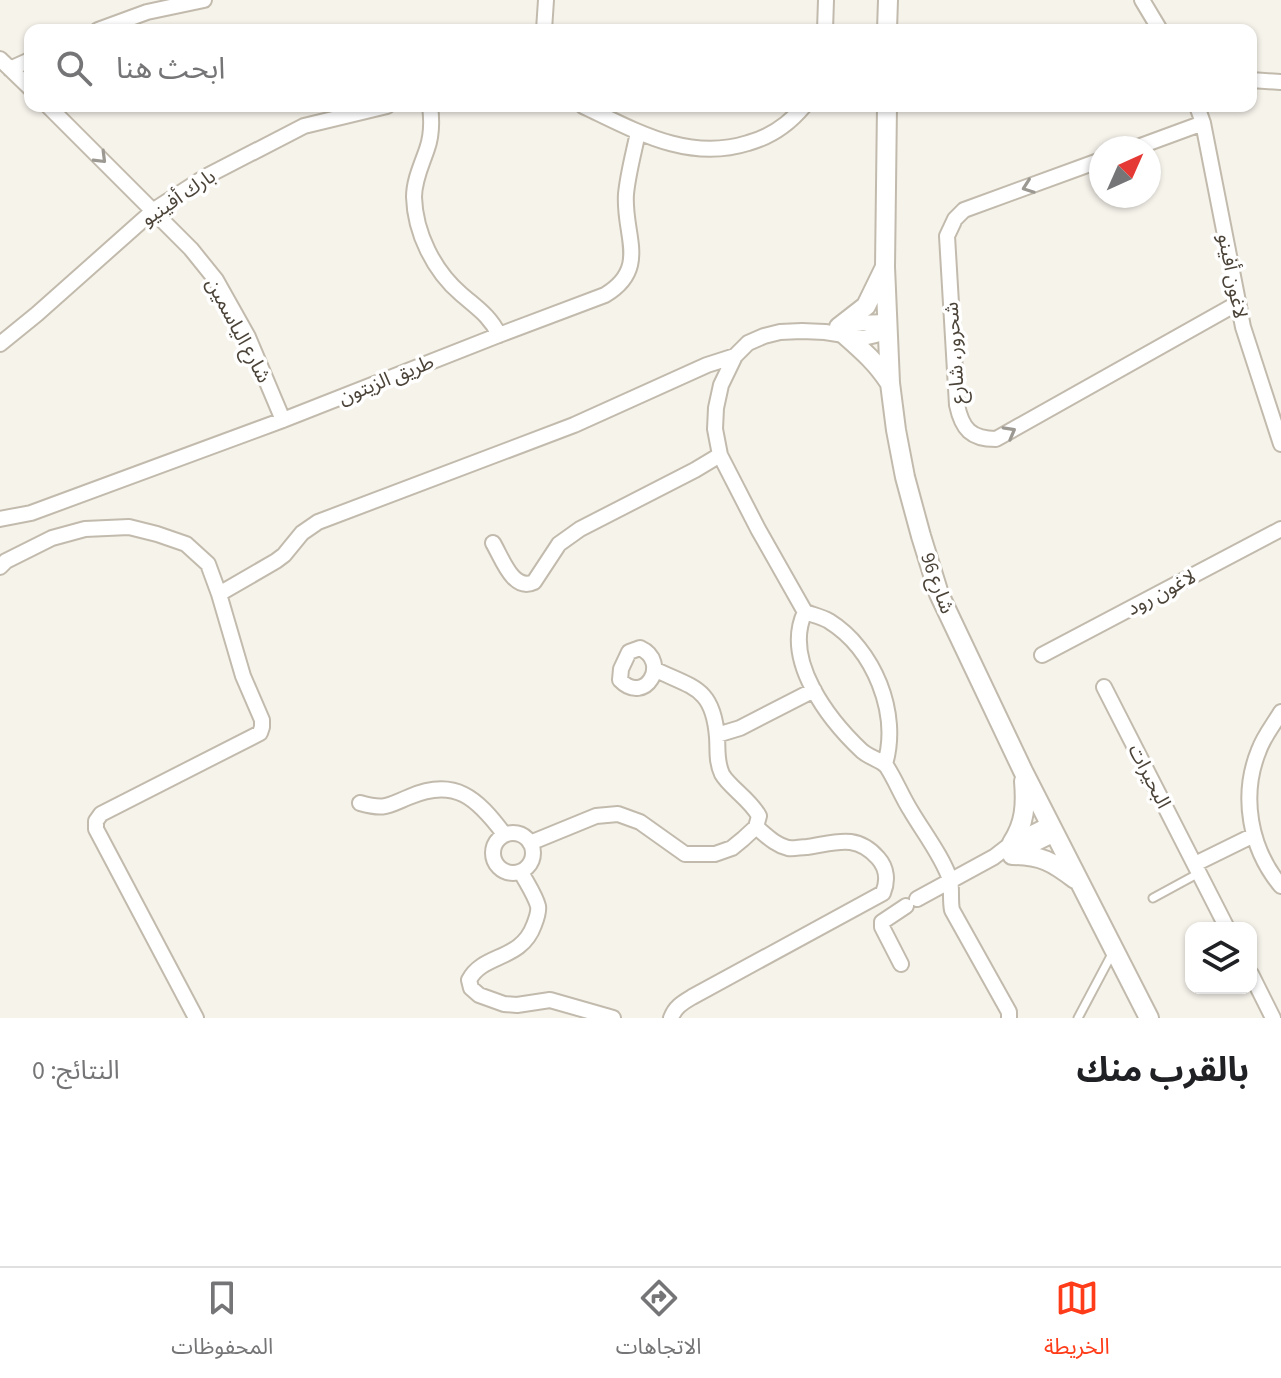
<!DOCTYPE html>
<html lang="ar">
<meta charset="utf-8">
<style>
:root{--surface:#fff;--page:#f2f2f2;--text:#202124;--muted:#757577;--line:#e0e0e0;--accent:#ff3c19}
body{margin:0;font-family:"Source Sans 3","Noto Sans Arabic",sans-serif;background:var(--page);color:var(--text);direction:rtl}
.controls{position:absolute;right:24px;bottom:24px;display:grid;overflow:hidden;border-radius:16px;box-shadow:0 2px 6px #0004}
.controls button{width:72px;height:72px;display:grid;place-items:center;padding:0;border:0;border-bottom:2px solid var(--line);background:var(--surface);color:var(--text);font:40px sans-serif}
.compass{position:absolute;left:1089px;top:136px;width:72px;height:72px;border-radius:50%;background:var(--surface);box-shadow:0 2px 6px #0004;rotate:45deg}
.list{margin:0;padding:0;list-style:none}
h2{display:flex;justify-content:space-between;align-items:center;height:104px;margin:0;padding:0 32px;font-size:34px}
h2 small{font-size:26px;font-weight:400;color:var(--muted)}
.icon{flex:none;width:44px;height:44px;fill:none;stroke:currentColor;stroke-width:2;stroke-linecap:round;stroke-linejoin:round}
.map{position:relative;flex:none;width:1281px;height:1018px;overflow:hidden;direction:ltr}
.search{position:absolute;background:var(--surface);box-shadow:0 2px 6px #0004;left:24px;right:24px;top:24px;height:88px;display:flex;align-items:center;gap:20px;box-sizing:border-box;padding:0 28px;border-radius:16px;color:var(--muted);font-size:30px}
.sheet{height:248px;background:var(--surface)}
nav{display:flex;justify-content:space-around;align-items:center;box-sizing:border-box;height:112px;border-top:2px solid var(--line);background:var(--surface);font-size:22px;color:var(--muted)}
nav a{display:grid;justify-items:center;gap:4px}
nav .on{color:var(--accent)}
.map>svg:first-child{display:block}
</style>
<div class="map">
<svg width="1281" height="1018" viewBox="0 0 1281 1018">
<rect width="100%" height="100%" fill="#f6f3eb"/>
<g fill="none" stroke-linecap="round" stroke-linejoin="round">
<g stroke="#c2bbad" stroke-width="11">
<path id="service" d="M1153 898 1199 873
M1078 1018 1113 952"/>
</g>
<g stroke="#c2bbad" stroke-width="18">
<path id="minor" d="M1142 0 1160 30
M98 30 147 12 204 0
M544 30 546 0
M825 30 826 0
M0 59 30 88
M10 69 30 60
M1251 80 1281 82
M48 106 191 249 216 280 248 337 283 420
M430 106C432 121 432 135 427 149 422 164 414 180 414 197 415 233 434 271 461 294 477 308 490 316 499 335
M583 106C636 131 688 162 748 143 770 137 789 124 804 106
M1197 106 1203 123 1243 327 1281 444
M1135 148 1203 123
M1101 160 964 210 955 219 947 236 957 405C962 429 971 439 996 439L1238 303
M841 326 857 323 887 322
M887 330 876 335 863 338 825 332 802 331 780 332 764 336 748 343 735 356 721 385 716 408 715 429 720 455 758 529 805 612C782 660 829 720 862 751 870 758 882 760 887 767 896 781 902 797 911 811 922 830 944 859 950 880 952 889 950 900 952 910L1009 1012V1018
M0 344 37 314 154 210 205 177 304 126 387 106
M0 519 31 513 283 420 499 335 605 295C650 268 623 235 626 194 628 173 634 152 638 132
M493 543C502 558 513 592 534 582L559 544 580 529 695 470 720 455
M0 567 6 561 52 538 85 529 129 527 157 534 186 544 208 564 219 594 243 676 262 720V727L260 733 101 814 96 821V829L196 1018
M219 594 276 561 284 555 302 533 318 522 574 425 707 365 735 356
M805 612C813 615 822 617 829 621 874 649 900 713 885 764
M640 648C671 662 645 706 620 680L621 669 629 652Z
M1042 655 1281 529
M1104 687 1227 928
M1281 712C1274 724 1264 736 1259 750 1240 796 1250 849 1281 886
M717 735 740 728 814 690
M360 803C385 810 387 806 409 797 455 777 477 798 504 834
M493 853a20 20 0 1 1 40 0a20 20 0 1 1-40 0Z
M530 843 596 816 618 814 640 822 685 854H715L732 848 743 839 756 827 759 816C750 799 729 787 722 774 716 761 718 750 717 737 713 687 693 688 654 669
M1014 854 1055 834
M1195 864 1254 835
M521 872C526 882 535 895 538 906 539 911 536 920 534 925 521 961 483 953 469 980L471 988 479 995 504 1004 517 1005 550 1000 613 1018
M917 899 994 857 1012 843 1050 824
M901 964 882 927V922L906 906
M1251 974 1273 1018
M671 1018C675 1007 682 1003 692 997L883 893C888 881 887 868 878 858 856 833 835 843 807 847 800 847 794 849 788 848 775 845 766 835 756 827"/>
</g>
<g stroke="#c2bbad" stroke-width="22">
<path id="tertiary" d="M887 30 888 0
M887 106 885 267 890 383 896 430 905 477 921 536 939 594 1023 771 1149 1018
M839 327 866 306 884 269
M845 335C862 350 877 363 889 382
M1012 843C1025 823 1026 805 1024 781
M1012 855C1041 855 1053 862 1075 879"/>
</g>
<use href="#service" stroke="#fff" stroke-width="7"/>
<use href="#minor" stroke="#fff" stroke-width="14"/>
<use href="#tertiary" stroke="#fff" stroke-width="18"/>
</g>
<defs><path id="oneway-chevron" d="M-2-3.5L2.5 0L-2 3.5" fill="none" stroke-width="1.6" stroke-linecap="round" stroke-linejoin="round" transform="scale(2)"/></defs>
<g stroke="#9c9892">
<use href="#oneway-chevron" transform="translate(101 158) rotate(45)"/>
<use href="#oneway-chevron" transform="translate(1028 187) rotate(160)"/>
<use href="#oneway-chevron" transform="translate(1010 432) rotate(-29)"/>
</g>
<g text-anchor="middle" stroke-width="7" stroke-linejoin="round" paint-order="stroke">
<g font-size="20" fill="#4b4338" stroke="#fff">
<text transform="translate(178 197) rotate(-34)" y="7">بارك أفينيو</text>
<text transform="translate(1233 276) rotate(79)" y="7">لاغون أفينو</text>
<text transform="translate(239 330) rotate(62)" y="7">شارع الياسمين</text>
<text transform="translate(954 353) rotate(-94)" y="7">شحرور، شارع</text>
<text transform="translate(386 379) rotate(-22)" y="7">طريق الزيتون</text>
<text transform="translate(938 583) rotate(70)" y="7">شارع 96</text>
<text transform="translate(1161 592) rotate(-28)" y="7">لاغون رود</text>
<text transform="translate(1150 776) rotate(63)" y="7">البحيرات</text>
</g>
</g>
</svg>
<div class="controls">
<button><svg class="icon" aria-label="layers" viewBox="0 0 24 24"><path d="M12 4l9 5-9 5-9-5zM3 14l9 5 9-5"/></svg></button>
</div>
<svg class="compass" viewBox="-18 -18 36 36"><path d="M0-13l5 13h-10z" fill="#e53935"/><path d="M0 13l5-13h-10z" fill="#757577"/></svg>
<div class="search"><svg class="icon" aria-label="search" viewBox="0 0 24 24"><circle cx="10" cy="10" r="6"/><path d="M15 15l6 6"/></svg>ابحث هنا</div>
</div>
<section class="sheet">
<h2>بالقرب منك<small>النتائج: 0</small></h2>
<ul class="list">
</ul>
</section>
<nav>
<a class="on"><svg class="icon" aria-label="map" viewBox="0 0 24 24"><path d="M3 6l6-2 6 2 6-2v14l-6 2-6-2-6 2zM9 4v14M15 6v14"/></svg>الخريطة</a>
<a><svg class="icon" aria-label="directions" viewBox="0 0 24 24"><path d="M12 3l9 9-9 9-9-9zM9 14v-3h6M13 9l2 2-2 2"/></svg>الاتجاهات</a>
<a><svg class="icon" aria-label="saved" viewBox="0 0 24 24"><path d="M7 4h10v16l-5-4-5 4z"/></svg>المحفوظات</a>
</nav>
